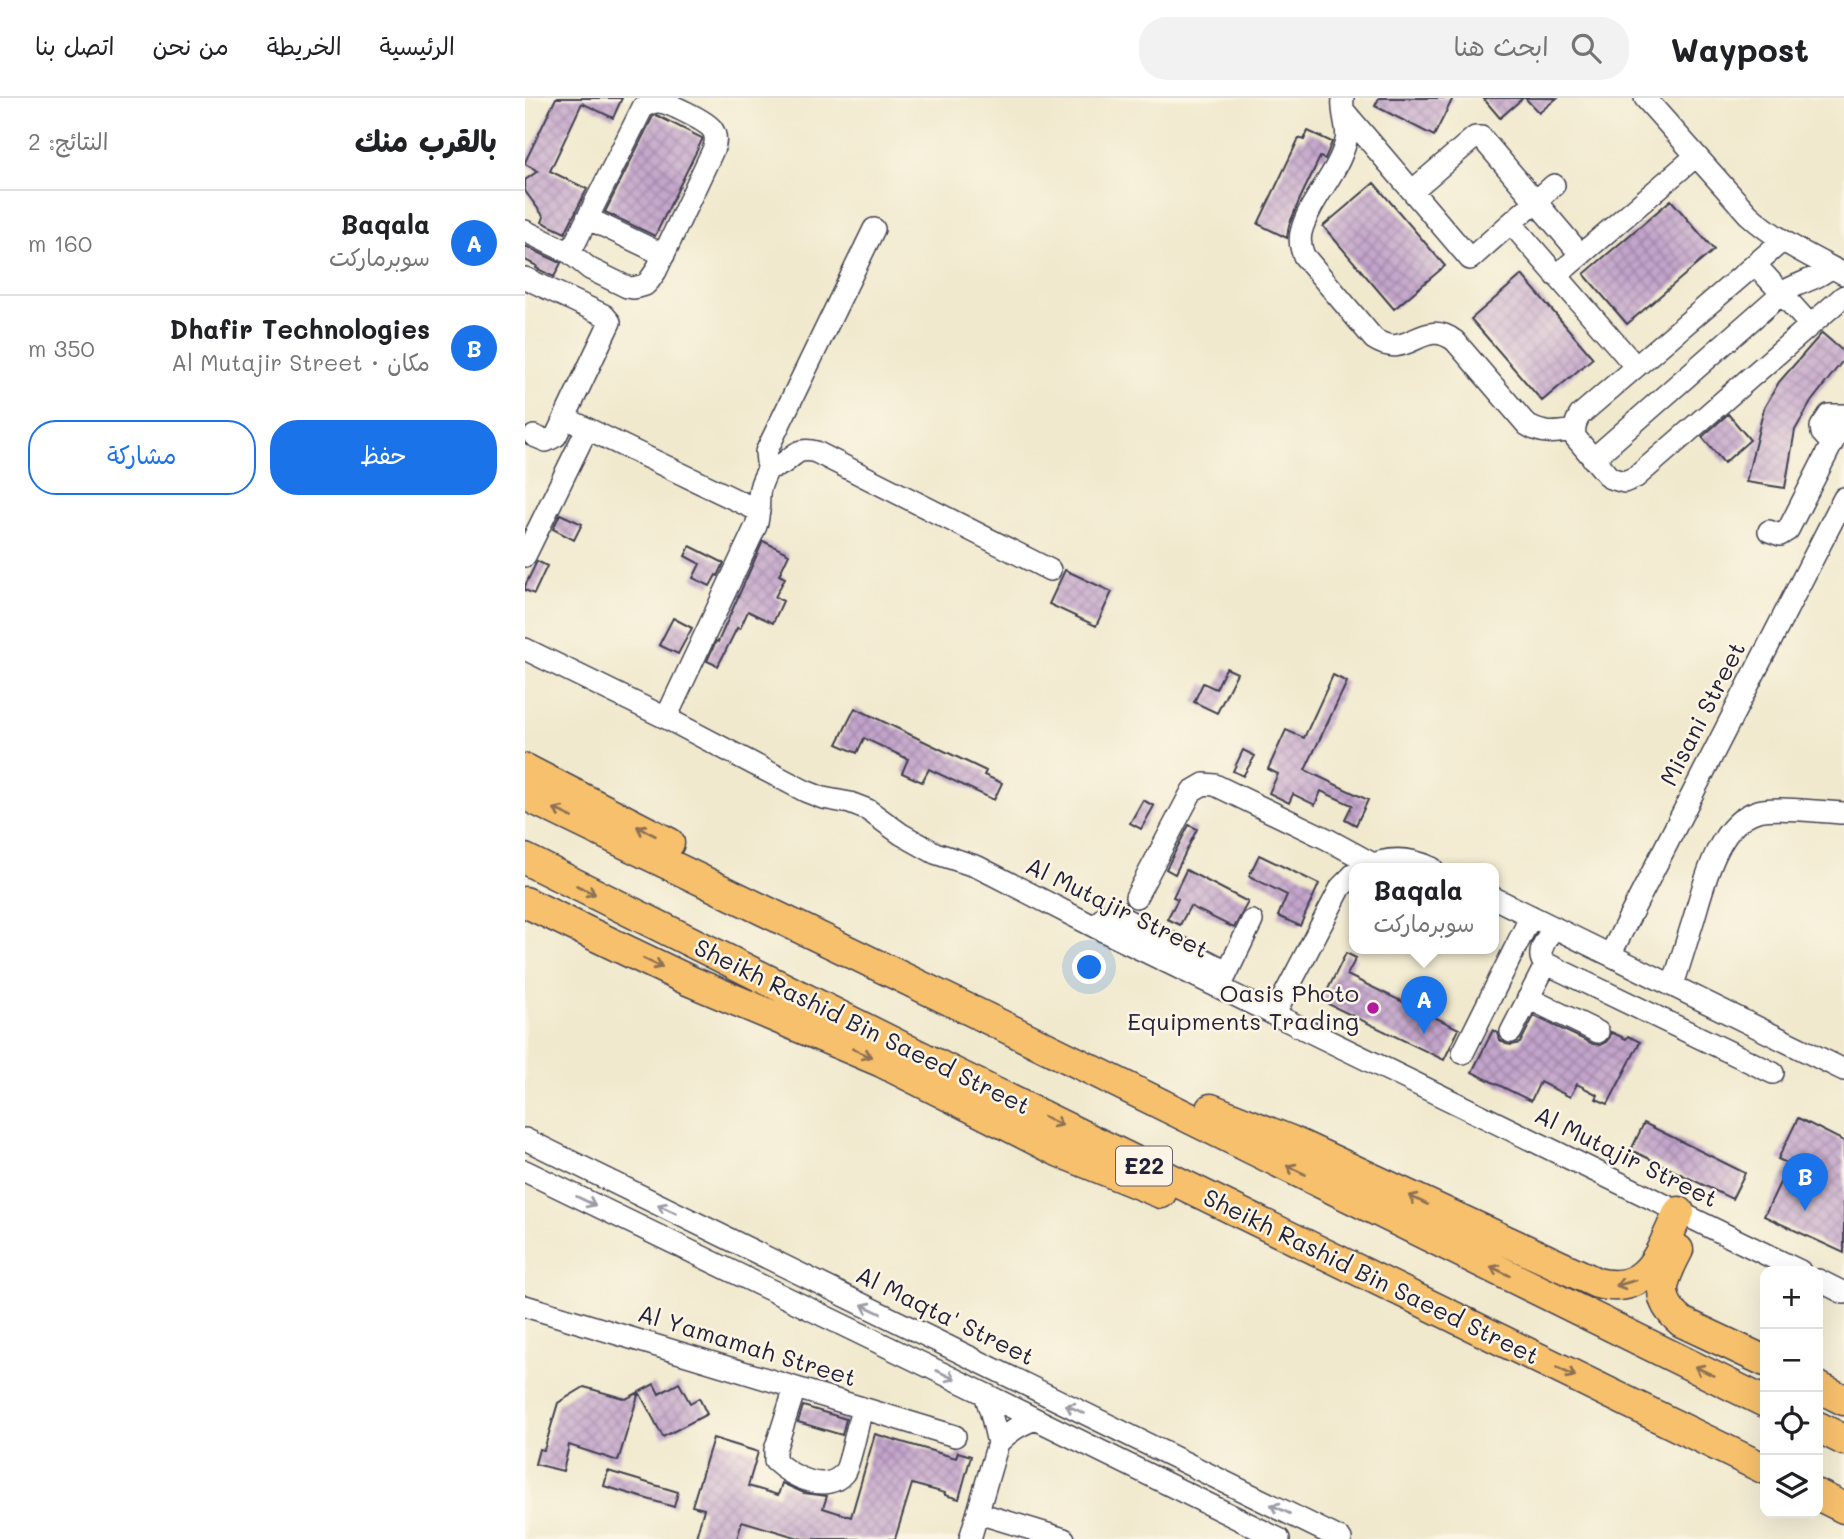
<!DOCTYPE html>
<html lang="ar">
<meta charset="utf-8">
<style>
:root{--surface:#fff;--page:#f2f2f2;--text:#202124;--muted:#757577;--line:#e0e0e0;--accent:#1a73e8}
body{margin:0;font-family:Mali,"Playpen Sans Arabic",sans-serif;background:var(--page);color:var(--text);direction:rtl}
.controls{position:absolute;right:21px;bottom:21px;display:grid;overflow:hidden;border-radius:14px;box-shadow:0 7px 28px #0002}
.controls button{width:63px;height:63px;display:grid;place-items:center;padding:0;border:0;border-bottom:2px solid var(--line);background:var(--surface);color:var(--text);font:35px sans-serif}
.you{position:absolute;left:565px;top:870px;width:24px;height:24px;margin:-18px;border:5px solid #fff;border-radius:50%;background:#1a73e8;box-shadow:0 0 0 10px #1a73e833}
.badge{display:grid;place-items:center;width:46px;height:46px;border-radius:50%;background:var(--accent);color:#fff;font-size:23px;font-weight:700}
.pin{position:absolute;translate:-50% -58px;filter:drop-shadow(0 2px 4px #0008)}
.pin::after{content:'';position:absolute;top:37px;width:24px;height:21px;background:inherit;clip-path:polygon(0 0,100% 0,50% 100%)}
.popup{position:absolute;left:824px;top:765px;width:150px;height:91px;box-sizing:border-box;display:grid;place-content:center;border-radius:14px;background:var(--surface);filter:drop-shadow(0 2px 5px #0005);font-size:23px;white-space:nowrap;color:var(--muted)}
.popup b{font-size:26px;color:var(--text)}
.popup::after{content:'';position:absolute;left:50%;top:100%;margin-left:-14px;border:14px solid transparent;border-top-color:var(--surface)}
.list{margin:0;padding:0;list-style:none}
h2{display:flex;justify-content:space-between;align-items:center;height:91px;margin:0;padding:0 28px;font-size:30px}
h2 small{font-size:23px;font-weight:400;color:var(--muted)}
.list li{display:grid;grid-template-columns:46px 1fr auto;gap:21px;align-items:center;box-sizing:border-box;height:105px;padding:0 28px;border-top:2px solid var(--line)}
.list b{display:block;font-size:26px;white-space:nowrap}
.list p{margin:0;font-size:23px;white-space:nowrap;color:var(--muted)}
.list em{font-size:23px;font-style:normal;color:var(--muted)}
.actions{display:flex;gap:14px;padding:21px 28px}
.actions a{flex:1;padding:16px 0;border:2px solid var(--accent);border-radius:28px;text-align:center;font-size:24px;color:var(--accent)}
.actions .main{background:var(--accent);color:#fff}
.icon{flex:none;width:38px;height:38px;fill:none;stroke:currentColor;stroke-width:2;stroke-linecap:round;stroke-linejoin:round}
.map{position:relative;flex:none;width:1319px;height:1441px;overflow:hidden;direction:ltr}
header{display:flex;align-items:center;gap:42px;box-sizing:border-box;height:98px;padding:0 35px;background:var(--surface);border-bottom:2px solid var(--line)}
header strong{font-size:33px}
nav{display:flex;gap:38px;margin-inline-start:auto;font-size:24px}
.search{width:490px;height:63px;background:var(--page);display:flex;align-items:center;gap:18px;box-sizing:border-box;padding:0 24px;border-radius:28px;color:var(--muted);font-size:26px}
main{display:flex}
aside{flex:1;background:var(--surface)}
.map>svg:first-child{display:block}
</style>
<header>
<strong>Waypost</strong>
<div class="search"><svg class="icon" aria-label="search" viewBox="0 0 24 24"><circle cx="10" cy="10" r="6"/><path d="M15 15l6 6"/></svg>ابحث هنا</div>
<nav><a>الرئيسية</a><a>الخريطة</a><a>من نحن</a><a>اتصل بنا</a></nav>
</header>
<main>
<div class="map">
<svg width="1319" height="1441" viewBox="0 0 1319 1441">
<defs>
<pattern id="building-cross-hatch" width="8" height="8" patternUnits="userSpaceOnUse" patternTransform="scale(1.75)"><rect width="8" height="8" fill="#c3a4cb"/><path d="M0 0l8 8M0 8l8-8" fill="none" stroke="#9e85a6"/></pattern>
</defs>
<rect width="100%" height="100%" fill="#fcf5e5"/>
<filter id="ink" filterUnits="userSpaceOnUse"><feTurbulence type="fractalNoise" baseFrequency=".0143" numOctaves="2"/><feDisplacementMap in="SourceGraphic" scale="14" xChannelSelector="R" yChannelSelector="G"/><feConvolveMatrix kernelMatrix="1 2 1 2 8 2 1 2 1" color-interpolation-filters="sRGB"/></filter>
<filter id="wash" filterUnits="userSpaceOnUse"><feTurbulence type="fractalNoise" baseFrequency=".00686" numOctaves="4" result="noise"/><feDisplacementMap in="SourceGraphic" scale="28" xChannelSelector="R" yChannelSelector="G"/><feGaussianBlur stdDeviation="1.57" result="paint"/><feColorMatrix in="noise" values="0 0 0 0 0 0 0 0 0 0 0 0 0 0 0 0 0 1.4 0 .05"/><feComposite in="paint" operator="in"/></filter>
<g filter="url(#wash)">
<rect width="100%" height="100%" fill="#f0e9cd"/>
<g id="blocks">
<path fill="url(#building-cross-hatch)" d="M31 0H97L88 20 57 5 25 73 62 91 40 135 17 124 19 119 0 93V82L13 73 0 66V64Z
M854 0H928L909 38 850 8Z
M958 0H998L975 20Z
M1000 0H1032L1014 15Z
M131 17 177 40V42L130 138 80 114 128 18Z
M783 33 807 44 800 61 795 59 774 103 764 127 762 140 733 126 774 40 779 42Z
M849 85 920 168 869 211 798 128Z
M1146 102 1189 152 1102 226 1059 176Z
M0 148 36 165 29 179 11 170 12 168 0 162Z
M997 177 1068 260 1017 303 946 221Z
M1297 235 1319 254V261L1286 304 1270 332 1260 390 1221 384 1239 310 1254 284Z
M1203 316 1225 342 1199 365 1177 339Z
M35 416 57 426 49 442 28 431Z
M238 443 264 456 254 477 260 480 250 499 258 503 248 525 223 513 215 531 212 530 193 568 182 563 191 543 193 544Z
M165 448 199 465 193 478 191 477 185 488 168 480 175 466 160 458Z
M12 463 22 468 9 496 0 492V488Z
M540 472 587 494 571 528 524 506Z
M148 520 167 530 153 556 134 547Z
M701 570 712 575 692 615 669 604 678 585 691 591Z
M808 577 822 584 780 672 843 702 831 727 820 721 827 707 796 693 790 707 768 696 764 705 744 695 753 676 743 671 761 632 779 640Z
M330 610 461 673 459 677 477 685 469 702 404 671 397 684 377 675 383 661 339 640 332 655 312 646Z
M718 652 730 658 718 678 708 673Z
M618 702 629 708 616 731 605 725Z
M664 727 672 731 650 776 641 771Z
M734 757 794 786 775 828 753 818 762 797 724 778Z
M661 772 723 804 709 830 665 808 655 827 642 821 653 801 648 799Z
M821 855 831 860 822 877 934 931 919 962 797 903Z
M1009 918 1068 946 1075 947 1081 944 1085 939 1086 934 1101 941 1103 938 1115 944 1083 1006 1071 1001 1073 997 1052 986 1045 999 1015 984 1006 1003 947 974 968 932 973 935 975 942 981 946 987 947 995 945Z
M1273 1020 1319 1043V1155L1239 1118 1264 1066 1253 1061Z
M1119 1025 1220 1075 1207 1101 1106 1052Z
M154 1285 165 1305 174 1300 182 1316 138 1339 114 1294 129 1286 134 1296Z
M59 1289 101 1301 114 1294 93 1363 44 1347 38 1373 10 1366 14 1351 19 1352 33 1305Z
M278 1308 321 1321 317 1337 273 1324Z
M350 1336 431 1360 433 1354 446 1358 434 1401 420 1397V1395L387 1386 370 1441H277L217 1423 212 1441H178L171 1439 179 1411 167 1408 188 1340 233 1354 223 1388 253 1397 257 1385 279 1395 302 1398 298 1410 326 1419Z
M83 1373 153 1394 149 1409 79 1388Z"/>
</g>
</g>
<g filter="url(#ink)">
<use href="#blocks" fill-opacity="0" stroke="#414051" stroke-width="2"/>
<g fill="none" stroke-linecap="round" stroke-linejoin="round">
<g stroke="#414051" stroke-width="24">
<path id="minor" d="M818 0C816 16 824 30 821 43 813 76 786 100 777 131 774 140 775 149 779 158L849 241C884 264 897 218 930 243L1002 327C1018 337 1031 335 1049 332
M1120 0 1223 116C1251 142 1285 158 1319 176
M819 13 945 161 1029 87
M887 93 950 39H956L1056 157
M62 120 139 157
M986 125 1111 269
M0 133 45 155 65 171 102 189 108 190 120 187 124 183 131 173 188 52C191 45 192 38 187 31 181 23 143 4 133 4 127 4 123 6 118 9L45 155
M1257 143 1055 317C1050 325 1049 330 1050 339L1085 380 1099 384 1111 379 1319 198
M1230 166 1285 227
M1031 178 1171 58
M0 180 79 217 85 224 31 338 21 343 9 338
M40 320 234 413
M1307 346 1297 335 1296 329 1304 317H1319
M1068 361 1257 195C1271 185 1295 181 1305 169
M244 369C266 370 266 346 291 354L525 472
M1244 433 1255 437 1263 432 1319 322
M0 458 62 331
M0 551 141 620 280 693 298 700 325 705 343 712 376 736 410 755 453 769 572 830 1275 1173
M141 620 231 428C235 417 233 409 234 398 234 387 240 378 244 369L242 364 241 354 349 131
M839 770C861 759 884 759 907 770
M611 799 667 693 679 686 690 687 802 741 848 766
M969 800 1319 972
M1029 829C1023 839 1011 853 1018 864L1248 975
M572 830C576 822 580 814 590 816L702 873
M1085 857 1319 400
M697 885 727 823
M1148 887C1155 865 1162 842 1169 820 1179 786 1193 724 1233 713 1253 708 1296 714 1319 715
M1003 900 1073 934
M749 917 816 789 829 776
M986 934 1021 866
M938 955 1006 818
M0 1041 816 1441
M0 1073 460 1296 754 1441
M1293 1182 1319 1195
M0 1208 430 1338
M270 1290 250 1352V1363C266 1378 301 1397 319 1375 324 1369 334 1322 337 1310
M460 1296 466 1315 473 1345
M453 1415 539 1441
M445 1441 473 1345C484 1333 495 1327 510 1321"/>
</g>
<g stroke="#414051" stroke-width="33">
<path id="highway" d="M0 671 144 745
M0 697 480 929 1240 1304
M0 761 415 968 1240 1371
M0 804 165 883 357 964 535 1054 636 1095
M686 1011 766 1043 1072 1185C1125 1198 1135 1153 1154 1114
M1153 1152C1138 1181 1127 1200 1157 1224L1240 1263
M1293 1289 1319 1302
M1293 1329 1319 1342
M1293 1397 1319 1410"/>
</g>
<use href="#minor" stroke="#fff" stroke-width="21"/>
<use href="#highway" stroke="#f7c06c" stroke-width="30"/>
</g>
<defs><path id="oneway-shaft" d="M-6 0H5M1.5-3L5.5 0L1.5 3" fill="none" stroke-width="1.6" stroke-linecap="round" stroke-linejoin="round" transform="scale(1.75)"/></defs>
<g stroke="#8c7154">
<use href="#oneway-shaft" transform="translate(38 715) rotate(-154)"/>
<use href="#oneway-shaft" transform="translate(121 733) rotate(-153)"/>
<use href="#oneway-shaft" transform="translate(61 792) rotate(26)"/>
<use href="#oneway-shaft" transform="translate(128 865) rotate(25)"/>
<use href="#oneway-shaft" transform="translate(337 955) rotate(24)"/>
<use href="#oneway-shaft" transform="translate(528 1023) rotate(26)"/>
<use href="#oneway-shaft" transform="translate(771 1072) rotate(-154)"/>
<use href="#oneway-shaft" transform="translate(893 1102) rotate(-155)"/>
<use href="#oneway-shaft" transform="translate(975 1173) rotate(-154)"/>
<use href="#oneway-shaft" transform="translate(1101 1185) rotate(164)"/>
<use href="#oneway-shaft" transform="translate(1179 1273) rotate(-154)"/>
<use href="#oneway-shaft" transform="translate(1041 1274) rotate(26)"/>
</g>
<g stroke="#9c9ca7">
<use href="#oneway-shaft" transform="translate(61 1103) rotate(26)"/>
<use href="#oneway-shaft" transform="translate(142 1111) rotate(-154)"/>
<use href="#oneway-shaft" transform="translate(346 1211) rotate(-154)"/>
<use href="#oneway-shaft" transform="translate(421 1277) rotate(26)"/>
<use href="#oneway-shaft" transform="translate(550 1311) rotate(-154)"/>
<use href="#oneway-shaft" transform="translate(755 1411) rotate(-154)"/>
</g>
</g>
<circle fill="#b5179e" stroke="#fcf5e5" stroke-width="2.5" cx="848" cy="910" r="7"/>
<g text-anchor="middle" stroke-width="5" stroke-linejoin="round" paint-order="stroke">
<rect fill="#fcf5e5" stroke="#63616e" stroke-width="2" x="591" y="1048.5" width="56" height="39" rx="5"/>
<g font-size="23" font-weight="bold" fill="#22223b">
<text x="619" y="1076">E22</text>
</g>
<g font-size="24" fill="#22223b" stroke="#fcf5e5">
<text transform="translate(1178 616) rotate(-63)" y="8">Misani Street</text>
<text transform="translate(592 810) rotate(26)" y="8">Al Mutajir Street</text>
<text transform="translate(337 929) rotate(26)" y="8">Sheikh Rashid Bin Saeed Street</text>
<text transform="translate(1101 1059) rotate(26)" y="8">Al Mutajir Street</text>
<text transform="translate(846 1179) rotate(26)" y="8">Sheikh Rashid Bin Saeed Street</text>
<text transform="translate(420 1218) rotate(26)" y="8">Al Maqta' Street</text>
<text transform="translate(222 1248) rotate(17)" y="8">Al Yamamah Street</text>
</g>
<g font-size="24" fill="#22223b" stroke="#fcf5e5" text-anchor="end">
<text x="834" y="904">Oasis Photo<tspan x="834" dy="28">Equipments Trading</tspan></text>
</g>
</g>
</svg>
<div class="controls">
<button>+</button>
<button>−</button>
<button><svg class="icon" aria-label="locate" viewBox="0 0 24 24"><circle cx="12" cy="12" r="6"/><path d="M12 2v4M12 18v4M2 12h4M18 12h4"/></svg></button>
<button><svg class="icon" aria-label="layers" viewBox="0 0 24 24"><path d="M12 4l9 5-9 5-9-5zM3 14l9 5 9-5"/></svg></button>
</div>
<div class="you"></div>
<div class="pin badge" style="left:899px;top:936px">A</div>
<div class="popup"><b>Baqala</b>سوبرماركت</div>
<div class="pin badge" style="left:1280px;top:1113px">B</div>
</div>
<aside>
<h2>بالقرب منك<small>النتائج: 2</small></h2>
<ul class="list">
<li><span class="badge">A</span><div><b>Baqala</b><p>سوبرماركت</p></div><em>160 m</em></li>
<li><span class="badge">B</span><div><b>Dhafir Technologies</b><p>مكان · Al Mutajir Street</p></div><em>350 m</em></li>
</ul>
<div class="actions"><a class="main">حفظ</a><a>مشاركة</a></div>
</aside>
</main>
